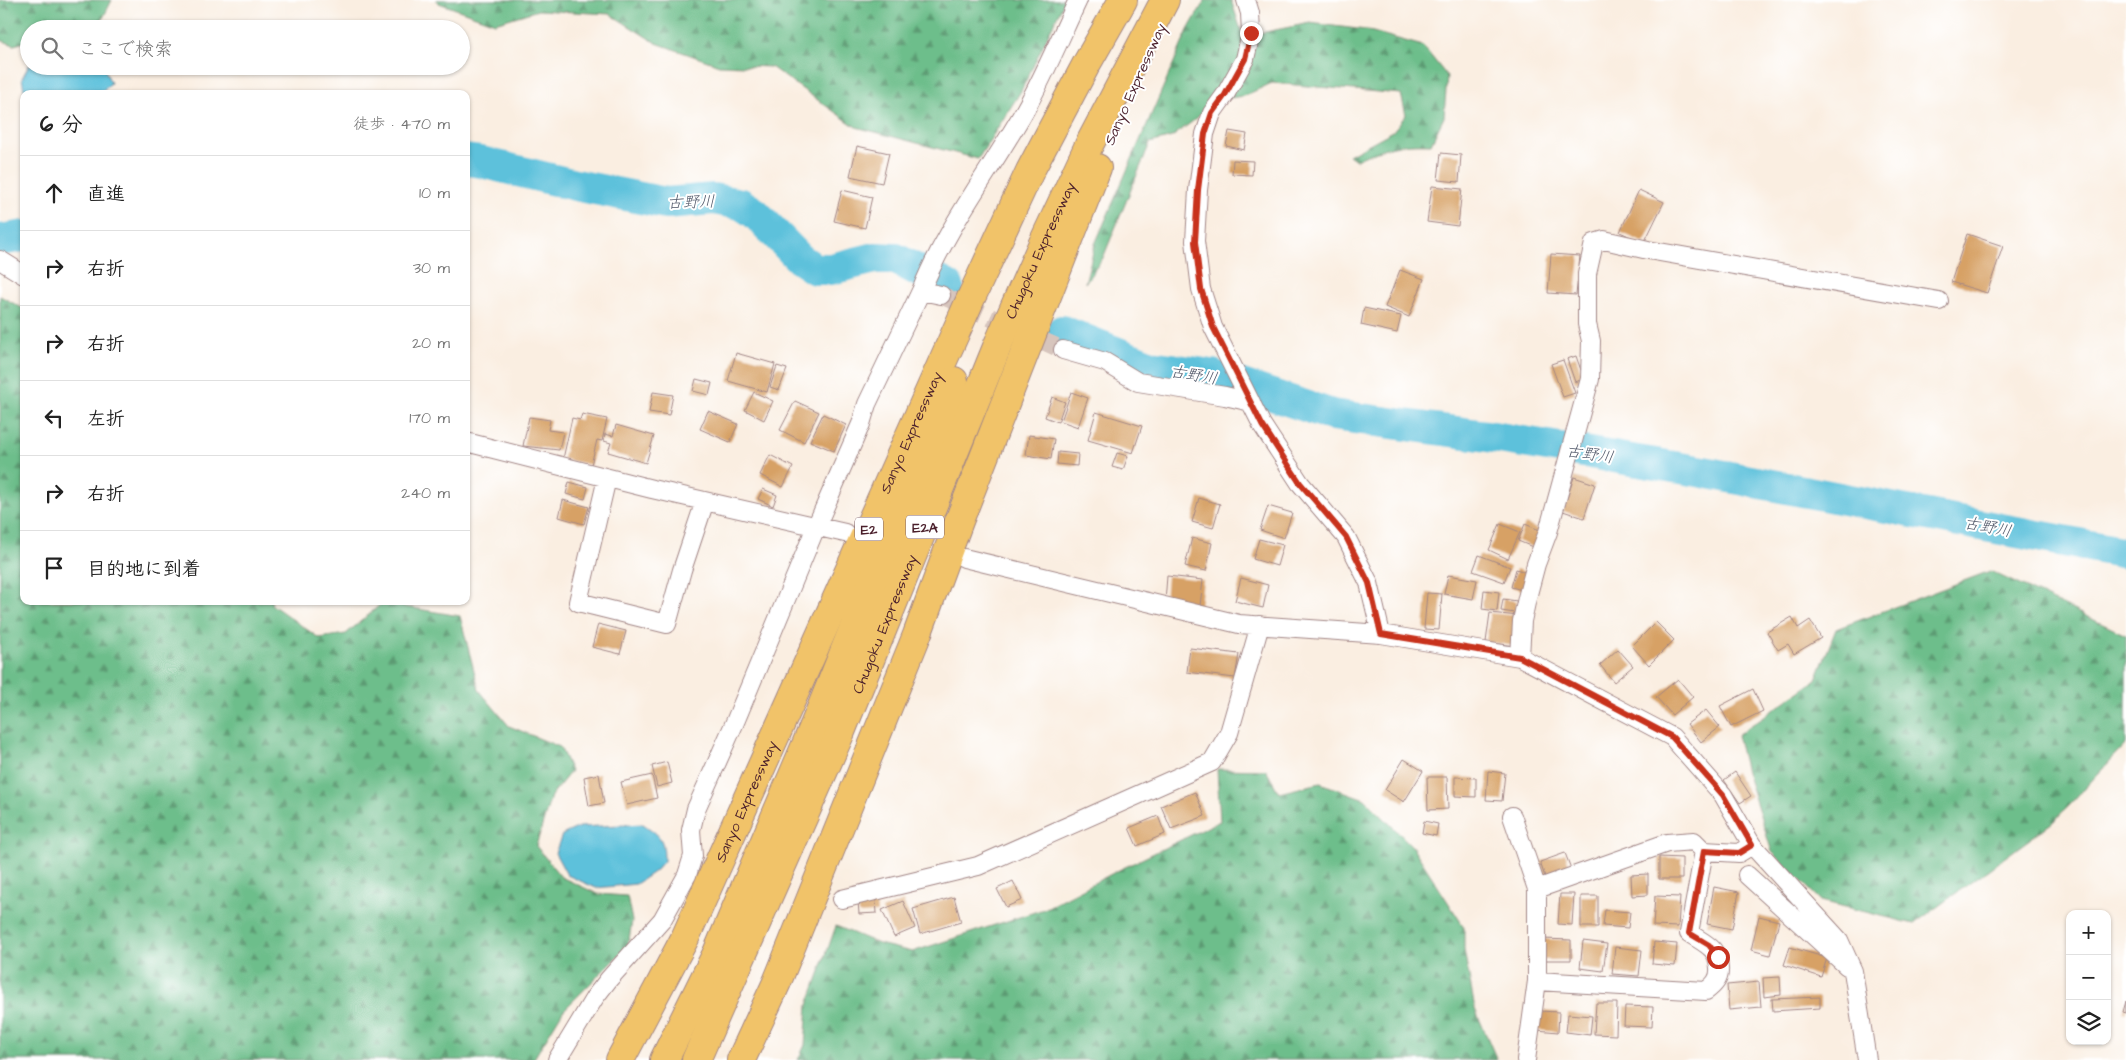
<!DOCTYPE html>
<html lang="ja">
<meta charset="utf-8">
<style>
:root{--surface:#fff;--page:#f6f6f6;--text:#222;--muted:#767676;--line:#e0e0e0}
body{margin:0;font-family:"Architects Daughter","Klee One",sans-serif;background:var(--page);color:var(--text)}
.controls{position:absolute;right:15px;bottom:15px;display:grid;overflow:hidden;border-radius:10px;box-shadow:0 1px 4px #0004}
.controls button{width:45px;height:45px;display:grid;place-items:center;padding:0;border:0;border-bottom:1px solid var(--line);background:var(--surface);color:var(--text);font:25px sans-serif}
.stop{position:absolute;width:15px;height:15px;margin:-11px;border:4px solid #c8321e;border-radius:50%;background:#fff}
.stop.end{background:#c8321e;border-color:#fff;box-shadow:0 1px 5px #0008}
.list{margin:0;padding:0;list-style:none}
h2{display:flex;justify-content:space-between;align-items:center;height:65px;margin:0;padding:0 20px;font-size:21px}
h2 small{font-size:16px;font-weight:400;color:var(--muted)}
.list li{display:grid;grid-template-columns:32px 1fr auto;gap:15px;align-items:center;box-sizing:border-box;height:75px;padding:0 20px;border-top:1px solid var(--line)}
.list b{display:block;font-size:19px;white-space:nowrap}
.list em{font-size:16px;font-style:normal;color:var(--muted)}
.icon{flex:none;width:28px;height:28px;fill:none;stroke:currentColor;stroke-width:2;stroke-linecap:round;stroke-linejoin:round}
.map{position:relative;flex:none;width:2126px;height:1060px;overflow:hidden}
.search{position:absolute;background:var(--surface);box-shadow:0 1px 4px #0004;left:20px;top:20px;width:450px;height:55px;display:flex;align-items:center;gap:12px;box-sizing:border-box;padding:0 18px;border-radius:28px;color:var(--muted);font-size:19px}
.panel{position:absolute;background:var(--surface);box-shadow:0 1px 4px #0004;left:20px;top:90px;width:450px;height:515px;border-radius:10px}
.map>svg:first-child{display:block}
</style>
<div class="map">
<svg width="2126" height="1060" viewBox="0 0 2126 1060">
<defs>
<pattern id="forest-firs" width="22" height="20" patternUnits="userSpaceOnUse" patternTransform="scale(1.25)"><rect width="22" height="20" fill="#6dbe8b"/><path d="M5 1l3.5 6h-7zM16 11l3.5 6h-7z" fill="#5c9a72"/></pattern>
</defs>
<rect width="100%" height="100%" fill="#fff"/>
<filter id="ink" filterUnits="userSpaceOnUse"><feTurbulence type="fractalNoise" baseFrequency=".02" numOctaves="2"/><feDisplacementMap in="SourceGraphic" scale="10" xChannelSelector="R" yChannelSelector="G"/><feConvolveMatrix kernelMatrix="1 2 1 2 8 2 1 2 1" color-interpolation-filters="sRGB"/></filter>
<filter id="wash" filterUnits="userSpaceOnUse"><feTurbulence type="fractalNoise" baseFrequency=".0096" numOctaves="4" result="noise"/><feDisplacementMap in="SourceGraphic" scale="20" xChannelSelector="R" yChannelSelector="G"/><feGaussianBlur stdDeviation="1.12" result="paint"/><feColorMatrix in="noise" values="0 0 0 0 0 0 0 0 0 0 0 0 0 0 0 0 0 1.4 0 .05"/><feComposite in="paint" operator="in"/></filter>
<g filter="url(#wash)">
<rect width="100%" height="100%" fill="#faeee1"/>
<path fill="url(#forest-firs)" stroke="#5c6e5b" d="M0 0H112L101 22 76 29H29V41L14 45 0 40Z
M436 0H1065L1021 91 978 159 856 127 771 67 719 65 656 43 610 14 538 10 495 23 439 3Z
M1205 0H1231L1242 33H1260L1310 23 1366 30 1423 46 1447 76 1444 117 1431 144C1398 143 1386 146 1356 160L1349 155 1393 131 1406 115 1401 94 1272 83 1244 96 1215 100 1197 118 1172 137 1150 143 1103 258 1085 283 1095 244 1188 30Z
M0 296 24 309V601H272L271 604 319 638 346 634 382 603 460 616 479 690 509 726 560 747 571 771 551 796 536 846 561 877 598 894 627 896 632 921 628 946 563 1011 533 1060H0Z
M1990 571 2126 635V744L2053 822 1914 924 1821 901 1772 852 1746 772 1737 735 1816 680 1836 629Z
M1217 769 1266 770 1279 793 1320 783 1365 799 1412 846 1464 927V950L1475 1009 1497 1060H798L805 1045 808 1005 836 926 879 944 912 952 1044 909 1119 870 1220 821Z"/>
<path fill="#5dc1db" stroke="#547083" d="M29 65 103 66 111 83 99 94H34L24 90 22 78Z
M643 824C661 836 664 839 664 861L655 871 636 884 596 888 567 875 555 853 562 835 579 827Z"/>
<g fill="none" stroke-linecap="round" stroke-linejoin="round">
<path stroke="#5dc1db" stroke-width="32" d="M466 160 481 162 575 185 666 203 713 199 741 204 755 213 800 259 815 269H831L875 258 896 259 948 286
M0 240 24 236
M1062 331 1151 366 1212 375 1332 415 1487 436 1698 471 2126 553"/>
</g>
<g id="blocks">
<path fill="#d7a165" d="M1229 131 1247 134 1244 150 1226 146Z
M857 146 889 153 882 183 850 176Z
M1441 153 1461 155 1459 182 1438 180Z
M1233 160 1253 161 1252 175 1232 174Z
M1432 186 1462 189 1458 226 1427 222Z
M842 190 872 197 865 228 834 221Z
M1639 190 1664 202 1644 243 1620 232Z
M1967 234 2003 246 1987 293 1951 282Z
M1551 254 1580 256 1576 295 1548 293Z
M1400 270 1424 279 1409 317 1385 307Z
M1364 308 1401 316 1397 333 1361 325Z
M736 353 775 364 767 392 728 381Z
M1576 356 1584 379 1575 382 1567 359Z
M1563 360 1575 393 1563 397 1551 364Z
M777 366 787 369 779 390 770 387Z
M696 379 712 383 709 395 693 391Z
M653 392 673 395 669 415 649 412Z
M754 392 773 401 764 420 745 410Z
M1071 392 1088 398 1078 427 1061 421Z
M1052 397 1065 402 1058 422 1045 417Z
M795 401 819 412 804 442 780 430Z
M708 411 738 424 730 442 700 429Z
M1096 412 1142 426 1133 453 1088 440Z
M582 414 607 419 602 441 597 440 591 465 563 459 572 418 580 420Z
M823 414 846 425 834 451 810 441Z
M529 417 550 420 548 430 563 432 559 450 523 446Z
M616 425 654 436 646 463 608 452 611 443 604 441 605 434 613 436Z
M1029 435 1054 439 1051 459 1026 455Z
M1058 452 1078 454 1077 466 1057 464Z
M1117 453 1128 456 1123 470 1112 467Z
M770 455 793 467 783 487 760 475Z
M1574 477 1595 484 1584 518 1563 511Z
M569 482 588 487 585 499 566 494Z
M763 489 777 495 773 506 758 499Z
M1199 498 1220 504 1213 528 1192 522Z
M563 500 589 507 584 524 559 517Z
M1268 506 1292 513 1284 538 1260 530Z
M1500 524 1520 532 1508 559 1489 550Z
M1525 524 1542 531 1535 548 1518 541Z
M1192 538 1212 543 1206 571 1185 566Z
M1259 539 1283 545 1277 566 1253 559Z
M1479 555 1510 567 1504 582 1473 571Z
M1516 569 1531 574 1526 591 1511 587Z
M1448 575 1477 580 1473 599 1444 594Z
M1167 576 1203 580 1200 606 1165 602Z
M1241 578 1268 585 1263 608 1235 601Z
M1484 590 1499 592 1497 611 1482 609Z
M1427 593 1442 594 1439 630 1424 629Z
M1503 599 1517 601 1515 613 1501 611Z
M1490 613 1519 616 1516 646 1486 642Z
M1792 617 1798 628 1810 620 1821 638 1794 654 1788 644 1778 650 1767 632Z
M1656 622 1674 640 1649 665 1632 646Z
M598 624 626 631 620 654 592 647Z
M1190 648 1239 654 1235 678 1187 672Z
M1618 649 1633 666 1614 682 1600 665Z
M1678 679 1693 697 1672 715 1656 697Z
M1753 689 1763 711 1731 727 1720 706Z
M1706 710 1720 727 1701 742 1687 724Z
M1404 759 1423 771 1404 802 1385 790Z
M667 762 672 783 657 787 652 766Z
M1488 771 1505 773 1502 801 1486 800Z
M1735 772 1751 796 1740 803 1724 780Z
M599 774 604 803 589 806 584 777Z
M652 775 657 798 627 805 621 782Z
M1427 777H1447L1448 809 1428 810Z
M1455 777 1476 778V797L1455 796Z
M1195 792 1205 816 1171 829 1161 806Z
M1158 816 1165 834 1137 846 1129 828Z
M1424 821 1438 824 1436 836 1422 833Z
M1565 853 1573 874 1547 883 1540 862Z
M1659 857 1682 858V879H1659Z
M1648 874V895L1632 896 1631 875Z
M1013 881 1022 900 1006 907 997 889Z
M1714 887 1739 892 1732 929 1707 924Z
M1560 894H1574L1572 925 1558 924Z
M1581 896H1598V927H1581Z
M1655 896 1680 897 1678 927 1653 926Z
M954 897 961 922 920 934 913 909Z
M876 900 877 913 859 914 858 901Z
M903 901 915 928 894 937 882 910Z
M1605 910 1630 912 1628 928 1603 926Z
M1759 916 1779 921 1770 955 1751 950Z
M1543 939 1571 940V960H1543Z
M1583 941 1607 944 1603 971 1580 968Z
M1654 942 1677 944 1675 966 1652 964Z
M1615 947 1642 950 1639 976 1612 974Z
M1790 947 1827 958 1821 977 1784 965Z
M1780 977 1781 995 1764 997 1763 978Z
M1759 982 1761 1007 1729 1010 1727 985Z
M1820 997V1008L1773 1011 1772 999Z
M2126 1001V1013L2123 1012Z
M1596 1003H1617L1616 1035 1594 1034Z
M1625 1006 1653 1007 1652 1027 1624 1026Z
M1538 1011 1559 1012 1558 1032 1537 1030Z
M1568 1014 1592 1016 1590 1035 1566 1032Z"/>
</g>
</g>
<g filter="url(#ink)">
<use href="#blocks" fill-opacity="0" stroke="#a28686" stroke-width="1"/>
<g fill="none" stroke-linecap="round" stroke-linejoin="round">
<path stroke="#d7c5bd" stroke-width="18" stroke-dasharray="18 9" stroke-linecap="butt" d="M941 295 1063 350"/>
<g stroke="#a28686" stroke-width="20">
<path id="street" d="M1246 0 1250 13 1251 33 1245 59 1225 95 1212 113 1205 134 1198 190 1195 241 1201 289 1213 327 1262 425 1300 483 1346 537 1369 583 1381 634
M0 260 24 275
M921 291C947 226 991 170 1025 110 1045 74 1061 36 1078 0
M1063 350 1105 362 1138 382 1225 396 1251 402
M466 442 652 489 845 533
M607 478 578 602 667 624 682 570 705 501
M964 558 1239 624 1381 634 1520 657 1672 737 1723 795 1752 845 1839 940 1853 971 1867 1060
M1520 657 1522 621 1527 598 1536 564 1548 532 1590 379 1591 341 1587 324V274L1594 243 1604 240 1648 250 1939 301
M1512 816 1537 889V981
M1747 875 1847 966
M1537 889 1667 843 1694 841 1704 851
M842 899 978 866 1212 762 1229 733 1260 625
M557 1060 595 997 609 979 662 920 687 875 693 856 691 830 696 809 735 722 816 527 861 424 867 404 921 291 941 295
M1526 1060 1537 981 1706 991C1714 985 1720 979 1719 968 1718 947 1705 944 1689 933L1704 851 1739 853 1752 845"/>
</g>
<g stroke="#a28686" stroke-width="30">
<g id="highway">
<path id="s1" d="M620 1060 685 938 971 298 1030 171 1087 63 1123 0"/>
<path d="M664 1060 717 953 814 726 954 381"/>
<path id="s2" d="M696 1060 840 734 999 342 1043 243 1089 145 1165 0"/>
<path d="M741 1060 777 982 917 635 959 521 1097 168"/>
</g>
</g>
<use href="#street" stroke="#fff" stroke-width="18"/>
<use href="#highway" stroke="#f1c369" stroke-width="28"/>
</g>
</g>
<g fill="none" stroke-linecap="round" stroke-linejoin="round" filter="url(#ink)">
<path stroke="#c8321e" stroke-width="6" d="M1251 33 1245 59 1225 95 1212 113 1205 134 1198 190 1195 242 1201 289 1213 327 1262 425 1300 483 1346 537 1369 583 1381 634 1520 657 1672 737 1723 795 1752 845 1739 853 1704 851 1689 933 1709 945 1718 957"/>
</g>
<g text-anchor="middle" stroke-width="4" stroke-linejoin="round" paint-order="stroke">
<g fill="#fff" stroke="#80626b" stroke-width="1">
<rect x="906" y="515.5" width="38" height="23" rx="4"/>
<rect x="855" y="517.5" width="28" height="23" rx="4"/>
</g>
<g font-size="14" font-weight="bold" fill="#4a1f2b">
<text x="925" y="532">E2A</text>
<text x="869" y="534">E2</text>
</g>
<g font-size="15" fill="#4a1f2b" stroke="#fff">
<text transform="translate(1135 84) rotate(-66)" y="5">Sanyo Expressway</text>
<text dy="5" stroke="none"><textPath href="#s2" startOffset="880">Chugoku Expressway</textPath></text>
<text dy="5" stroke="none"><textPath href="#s1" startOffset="692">Sanyo Expressway</textPath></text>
<text dy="5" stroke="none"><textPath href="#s2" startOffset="475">Chugoku Expressway</textPath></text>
<text dy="5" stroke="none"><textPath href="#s1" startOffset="288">Sanyo Expressway</textPath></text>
</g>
<g font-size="16" font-style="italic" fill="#515869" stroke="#fff">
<text transform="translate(691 201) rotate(-1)" y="6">古野川</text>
<text transform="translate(1194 374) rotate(10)" y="6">古野川</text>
<text transform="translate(1590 453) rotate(9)" y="6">古野川</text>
<text transform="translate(1988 526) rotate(11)" y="6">古野川</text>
</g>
</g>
</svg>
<div class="controls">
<button>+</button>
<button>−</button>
<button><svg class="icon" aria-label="layers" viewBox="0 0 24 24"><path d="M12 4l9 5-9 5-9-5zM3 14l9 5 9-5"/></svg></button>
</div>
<div class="stop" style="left:1718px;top:957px"></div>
<div class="stop end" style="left:1251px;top:33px"></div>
<div class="search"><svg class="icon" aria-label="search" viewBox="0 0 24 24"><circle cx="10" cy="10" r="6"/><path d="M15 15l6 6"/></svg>ここで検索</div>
<section class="panel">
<h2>6 分<small>徒歩 · 470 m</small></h2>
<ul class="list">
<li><svg class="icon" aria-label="ahead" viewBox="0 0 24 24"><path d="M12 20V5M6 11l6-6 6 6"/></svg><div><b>直進</b></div><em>10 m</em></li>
<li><svg class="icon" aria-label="right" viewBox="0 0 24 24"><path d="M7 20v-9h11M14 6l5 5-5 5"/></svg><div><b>右折</b></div><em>30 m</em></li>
<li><svg class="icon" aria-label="right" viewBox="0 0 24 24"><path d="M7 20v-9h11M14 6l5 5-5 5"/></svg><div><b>右折</b></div><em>20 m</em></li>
<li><svg class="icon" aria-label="left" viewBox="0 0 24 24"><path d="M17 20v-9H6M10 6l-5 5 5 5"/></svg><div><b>左折</b></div><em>170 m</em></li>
<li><svg class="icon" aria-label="right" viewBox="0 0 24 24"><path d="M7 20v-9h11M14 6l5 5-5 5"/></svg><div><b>右折</b></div><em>240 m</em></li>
<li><svg class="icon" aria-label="arrive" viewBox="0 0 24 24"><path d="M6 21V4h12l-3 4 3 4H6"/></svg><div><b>目的地に到着</b></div></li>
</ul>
</section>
</div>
